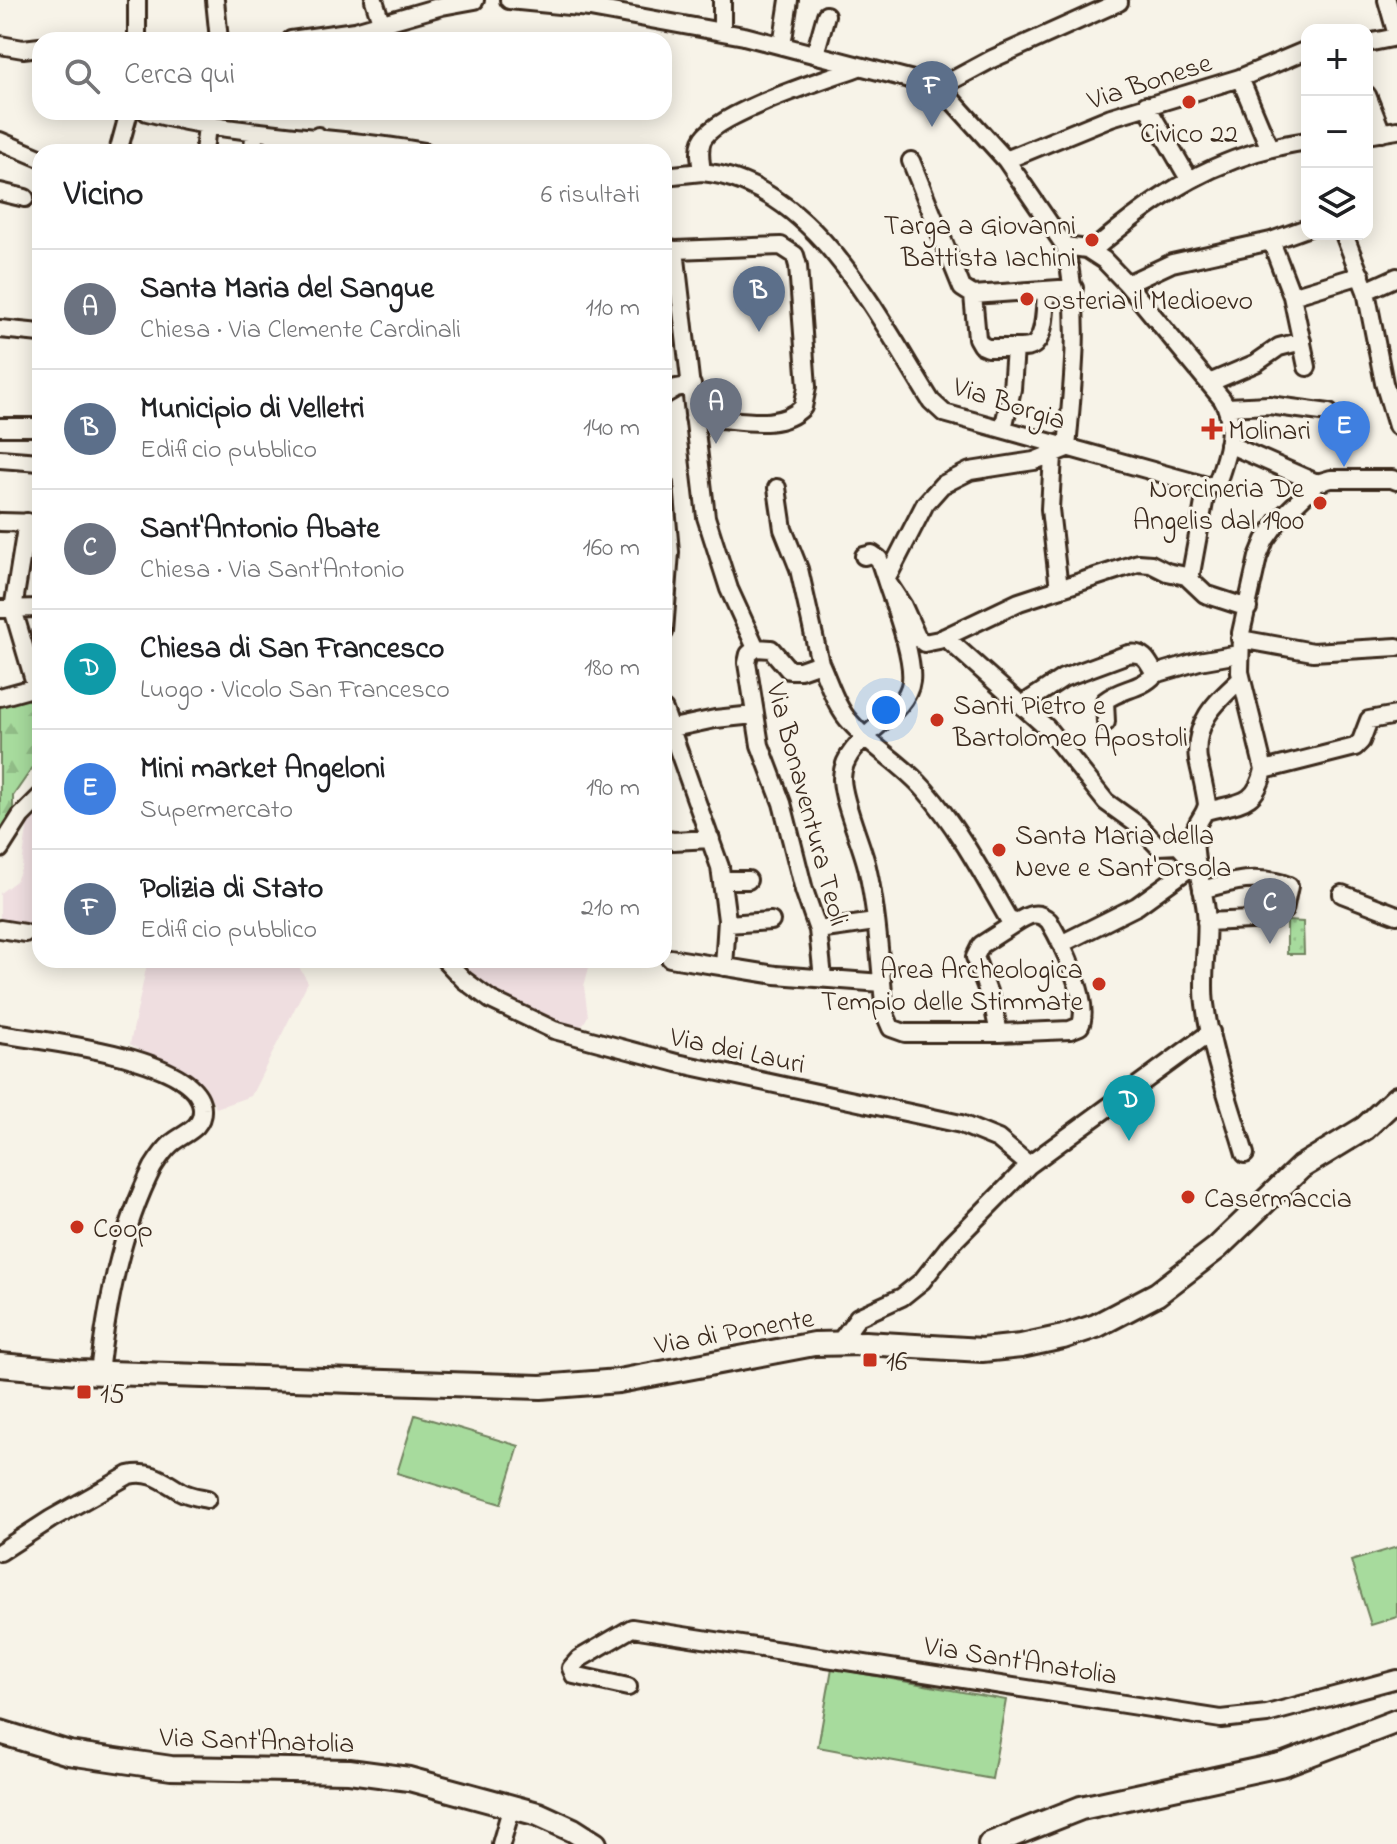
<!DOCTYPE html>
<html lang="it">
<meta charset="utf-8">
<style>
:root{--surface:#fff;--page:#f6f6f6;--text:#202124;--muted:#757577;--line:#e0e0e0;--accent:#c8321e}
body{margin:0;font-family:"Indie Flower",sans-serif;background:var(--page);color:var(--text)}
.controls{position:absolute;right:24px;top:24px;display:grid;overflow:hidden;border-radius:16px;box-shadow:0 4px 20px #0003}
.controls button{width:72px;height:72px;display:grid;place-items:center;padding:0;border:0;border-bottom:2px solid var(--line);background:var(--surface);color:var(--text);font:40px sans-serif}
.you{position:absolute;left:886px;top:710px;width:28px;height:28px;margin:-20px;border:6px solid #fff;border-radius:50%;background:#1a73e8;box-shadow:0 0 0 12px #1a73e833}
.badge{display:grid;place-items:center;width:52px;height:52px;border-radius:50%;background:var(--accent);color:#fff;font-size:26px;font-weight:700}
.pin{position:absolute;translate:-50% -66px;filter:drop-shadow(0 2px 4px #0008)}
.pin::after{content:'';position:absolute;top:42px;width:28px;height:24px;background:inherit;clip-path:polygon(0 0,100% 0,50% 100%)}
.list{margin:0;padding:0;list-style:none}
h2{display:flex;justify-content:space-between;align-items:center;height:104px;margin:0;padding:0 32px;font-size:34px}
h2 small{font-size:26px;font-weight:400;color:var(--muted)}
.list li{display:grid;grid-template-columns:52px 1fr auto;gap:24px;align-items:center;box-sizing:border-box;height:120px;padding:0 32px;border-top:2px solid var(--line)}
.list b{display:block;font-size:30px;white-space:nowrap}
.list p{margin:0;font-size:26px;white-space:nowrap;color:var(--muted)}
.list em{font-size:26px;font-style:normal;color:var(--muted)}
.icon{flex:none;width:44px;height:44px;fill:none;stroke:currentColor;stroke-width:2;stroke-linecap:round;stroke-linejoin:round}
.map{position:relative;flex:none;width:1397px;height:1844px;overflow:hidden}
.search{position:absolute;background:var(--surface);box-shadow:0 4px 20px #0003;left:32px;top:32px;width:640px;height:88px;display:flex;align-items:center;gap:20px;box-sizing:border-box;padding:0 28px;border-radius:24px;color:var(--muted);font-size:30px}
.panel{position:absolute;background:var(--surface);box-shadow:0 4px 20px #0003;left:32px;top:144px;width:640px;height:824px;border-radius:24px}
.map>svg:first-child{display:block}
</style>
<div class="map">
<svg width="1397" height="1844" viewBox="0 0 1397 1844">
<defs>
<pattern id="grass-dots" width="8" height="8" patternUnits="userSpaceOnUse" patternTransform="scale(2)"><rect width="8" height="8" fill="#a7db9d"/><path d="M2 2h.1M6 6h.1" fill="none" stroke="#91bc87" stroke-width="1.8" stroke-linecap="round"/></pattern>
<pattern id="forest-firs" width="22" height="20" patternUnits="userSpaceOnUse" patternTransform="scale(2)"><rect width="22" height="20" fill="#a7db9d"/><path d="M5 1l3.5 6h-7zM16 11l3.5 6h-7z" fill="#91bc87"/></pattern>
</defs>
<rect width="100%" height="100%" fill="#f7f3e8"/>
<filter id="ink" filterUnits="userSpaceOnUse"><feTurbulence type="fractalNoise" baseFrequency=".0125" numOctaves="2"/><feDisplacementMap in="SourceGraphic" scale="16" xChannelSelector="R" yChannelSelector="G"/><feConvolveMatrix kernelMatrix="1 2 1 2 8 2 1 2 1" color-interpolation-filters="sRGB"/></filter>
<g filter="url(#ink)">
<path fill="#efdee0" d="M40 805V945L24 942 26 925 0 919V893L16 881 22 867 28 821Z
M128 960H302L299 967 308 982 251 1096 216 1108 204 1084 130 1044 147 964Z
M457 960H591L584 986 588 1016 582 1026 530 1015 497 997 465 971Z"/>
<path fill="url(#grass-dots)" stroke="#71825e" stroke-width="2" d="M1287 921 1303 922 1304 954H1287Z"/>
<path fill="url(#forest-firs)" stroke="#71825e" stroke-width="2" d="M40 693V757L13 796V813L0 834V703Z"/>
<path fill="#a7db9d" stroke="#71825e" stroke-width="2" d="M415 1415 519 1446 501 1504 397 1473Z
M1397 1547V1617L1371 1625 1351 1561Z
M832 1668 1006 1700 992 1779 818 1747Z"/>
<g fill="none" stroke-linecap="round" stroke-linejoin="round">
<g stroke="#3b2a1e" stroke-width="22">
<path id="street" d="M215 0 219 40
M374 0 382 25
M509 0 590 8 744 36 940 87 1006 160 1065 246 1087 249 1104 260 1127 284 1222 399C1238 424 1226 458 1217 483L1207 486 944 413 931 401C878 317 814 183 702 172
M1387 0 1397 35
M722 32V0
M137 40V0
M291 40 355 31 442 6 475 0
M1367 43 1397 37
M0 45 23 49 40 47
M782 46 789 0
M815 54 826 15
M1240 78 1269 147
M940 87 992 59 1119 2
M1367 95 1382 133
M1146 105 1189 179
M147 112C238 137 333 135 425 152
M1367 135 1397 130
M0 141 40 158
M118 152 129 112
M204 152 207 126
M252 152 255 132
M315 152 318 136
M1006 160 1111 117 1240 78 1307 50
M911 161 962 288 973 295 1074 288
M664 176 702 172C701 162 698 151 702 141 713 114 829 78 859 67
M0 192 25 198
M1307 228 1271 241 1292 296 1361 275
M1344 234 1366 291 1384 383 1397 426
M666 248 675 250 781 246 795 255 798 266 807 387 803 407C776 435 728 415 694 418
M675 250 706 517 729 589 756 648
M1092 251C1158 194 1218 154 1307 141
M1127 284 1172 263 1271 241
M1366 291 1397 277
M973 295 977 338 981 345 988 348H1015
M1292 296 1307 367
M0 329 40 333
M1209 383 1256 363 1279 347 1302 341
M664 395 676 388 692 385
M1227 407 1269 405 1329 413
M0 427H40
M1003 429 1012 389 1015 348C1022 348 1030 349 1035 344 1046 333 1045 305 1046 290
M1228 444 1317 483 1331 479H1392L1397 481
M1053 455 1050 509 1059 589
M0 459 40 462
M1317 483 1279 520 1265 540 1258 557 1241 633 1240 672 1264 770 1355 747 1361 741 1369 720 1397 715
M664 484 670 552 664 632
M777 488 783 529 799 569 820 663
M0 522 40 523
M27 522 13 609 36 687
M864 556 872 554 879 559 886 580 903 606 917 637 924 643 939 640 1019 602 1138 563 1151 564 1167 572 1186 576 1205 594 1248 608
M1190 579 1207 486
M0 609 40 608
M945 637 1047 728 1106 802 1138 825 1158 846 1178 845 1195 864 1137 906 1061 944
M1240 639 1313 652 1397 647
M756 648 771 649 789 670H800L820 663C829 682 836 708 851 723 873 748 903 764 925 790 960 830 985 879 1012 925 1025 917 1036 908 1049 921 1061 941 1092 1004 1080 1026L1070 1030 999 1033H905L891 1028 885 1014C880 965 878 915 867 867 861 842 843 803 842 779 842 737 907 718 911 681 914 656 894 605 886 580L925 504 942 485 970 471 1034 461 1067 448C1073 378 1082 315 1065 246
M756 648 749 654 747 663 760 745 782 803 804 890 818 930 823 978
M1241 679C1216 702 1193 722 1198 760 1201 774 1205 789 1207 804 1206 815 1196 821 1195 832 1192 860 1203 884 1206 911 1209 942 1201 973 1205 1004 1211 1053 1231 1106 1245 1154
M0 697 40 686
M1022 705 1063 678 1128 654C1144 651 1148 661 1155 674L1199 661 1239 654
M664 710 720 867 727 920 724 967
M1106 722 1105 701C1121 688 1141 690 1155 674
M668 729 715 719 754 715
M1206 811C1239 802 1255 807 1264 770
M664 839 673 841 711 839
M0 849 21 816 40 797
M722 880H748
M1202 890C1233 881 1257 874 1289 886L1284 910 1273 919 1206 922
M1342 894 1397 915
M727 924 771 921
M0 929 25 933
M818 930 875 922
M670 958 776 975 882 983
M445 960 464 980 491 1000 554 1030 677 1063 961 1124 998 1139 1029 1165
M999 1033 993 1005 975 957 981 945 1012 925
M0 1034C39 1041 201 1056 202 1109 203 1129 184 1133 172 1143 164 1150 158 1159 153 1167 121 1230 107 1304 99 1373
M839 1343 858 1317 902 1297 922 1281 951 1244 1029 1165 1211 1032
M0 1552 51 1519 129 1475C151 1470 163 1481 180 1491 189 1496 198 1497 207 1499
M628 1687 574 1675 571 1668 579 1659 632 1628 1221 1719 1267 1714 1397 1679
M501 1844 512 1806"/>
</g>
<g stroke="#3b2a1e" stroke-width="28">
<path id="secondary" d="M0 1365 77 1372 541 1387 619 1381 814 1344 865 1343 982 1350 1021 1346 1063 1337 1096 1326 1157 1294 1217 1248 1301 1167 1365 1128 1397 1098
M0 1732 69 1753 171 1768 349 1771 409 1779 538 1814 573 1830 595 1844
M990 1844 1081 1808 1284 1764 1397 1721"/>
</g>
<use href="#street" stroke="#f7f3e8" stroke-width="16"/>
<use href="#secondary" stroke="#f7f3e8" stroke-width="22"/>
</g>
</g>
<g fill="#c8321e" stroke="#f7f3e8" stroke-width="3">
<circle cx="1189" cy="102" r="8"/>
<circle cx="1092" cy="240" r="8"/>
<circle cx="1027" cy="299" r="8"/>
<path d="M1208 417h8v8h8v8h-8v8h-8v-8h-8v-8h8z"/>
<circle cx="1320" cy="503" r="8"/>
<circle cx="937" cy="720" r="8"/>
<circle cx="999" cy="850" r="8"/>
<circle cx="1099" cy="984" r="8"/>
<circle cx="1188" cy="1197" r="8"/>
<circle cx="77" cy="1227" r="8"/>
<rect x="862" y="1352" width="16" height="16" rx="4"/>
<rect x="76" y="1384" width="16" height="16" rx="4"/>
</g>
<g text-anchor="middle" stroke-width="6" stroke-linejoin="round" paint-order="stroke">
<g font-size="28" fill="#3b2a1e" stroke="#f7f3e8">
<text transform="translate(1149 80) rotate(-18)" y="10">Via Bonese</text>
<text transform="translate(1010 402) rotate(18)" y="10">Via Borgia</text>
<text transform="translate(809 804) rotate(75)" y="10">Via Bonaventura Teoli</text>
<text transform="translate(738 1049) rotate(12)" y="10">Via dei Lauri</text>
<text transform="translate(734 1330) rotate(-10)" y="10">Via di Ponente</text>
<text transform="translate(1021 1659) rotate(9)" y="10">Via Sant'Anatolia</text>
<text transform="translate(257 1739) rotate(2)" y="10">Via Sant'Anatolia</text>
</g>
<g font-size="28" fill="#3b2a1e" stroke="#f7f3e8" text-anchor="start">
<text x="1189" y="142" text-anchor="middle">Civico 22</text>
<text x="1076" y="234" text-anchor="end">Targa a Giovanni<tspan x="1076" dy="32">Battista Iachini</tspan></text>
<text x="1043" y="309">Osteria il Medioevo</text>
<text x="1228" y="439">Molinari</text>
<text x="1304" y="497" text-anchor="end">Norcineria De<tspan x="1304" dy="32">Angelis dal 1900</tspan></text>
<text x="953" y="714">Santi Pietro e<tspan x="953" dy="32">Bartolomeo Apostoli</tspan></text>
<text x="1015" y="844">Santa Maria della<tspan x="1015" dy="32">Neve e Sant'Orsola</tspan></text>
<text x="1083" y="978" text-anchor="end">Area Archeologica<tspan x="1083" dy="32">Tempio delle Stimmate</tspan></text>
<text x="1204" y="1207">Casermaccia</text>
<text x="93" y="1237">Coop</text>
<text x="886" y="1370">16</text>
<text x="100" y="1402">15</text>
</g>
</g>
</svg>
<div class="controls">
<button>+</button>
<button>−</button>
<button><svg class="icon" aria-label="layers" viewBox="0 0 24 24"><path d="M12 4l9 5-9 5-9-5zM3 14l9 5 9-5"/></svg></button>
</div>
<div class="you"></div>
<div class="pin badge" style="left:716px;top:444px;background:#6b7280">A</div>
<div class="pin badge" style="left:759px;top:332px;background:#5c6f8a">B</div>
<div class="pin badge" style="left:1270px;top:944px;background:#6b7280">C</div>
<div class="pin badge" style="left:1129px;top:1141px;background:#0f9aa8">D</div>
<div class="pin badge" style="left:1344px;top:467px;background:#3f7fe0">E</div>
<div class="pin badge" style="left:932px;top:127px;background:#5c6f8a">F</div>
<div class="search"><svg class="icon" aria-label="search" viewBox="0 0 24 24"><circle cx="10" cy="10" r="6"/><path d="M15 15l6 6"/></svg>Cerca qui</div>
<section class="panel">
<h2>Vicino<small>6 risultati</small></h2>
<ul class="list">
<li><span class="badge" style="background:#6b7280">A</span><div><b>Santa Maria del Sangue</b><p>Chiesa · Via Clemente Cardinali</p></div><em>110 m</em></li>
<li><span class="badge" style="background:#5c6f8a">B</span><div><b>Municipio di Velletri</b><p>Edificio pubblico</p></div><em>140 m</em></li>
<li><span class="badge" style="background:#6b7280">C</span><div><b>Sant'Antonio Abate</b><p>Chiesa · Via Sant'Antonio</p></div><em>160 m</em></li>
<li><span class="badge" style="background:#0f9aa8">D</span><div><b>Chiesa di San Francesco</b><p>Luogo · Vicolo San Francesco</p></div><em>180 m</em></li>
<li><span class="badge" style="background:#3f7fe0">E</span><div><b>Mini market Angeloni</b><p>Supermercato</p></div><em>190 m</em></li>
<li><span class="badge" style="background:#5c6f8a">F</span><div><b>Polizia di Stato</b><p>Edificio pubblico</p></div><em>210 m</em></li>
</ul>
</section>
</div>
